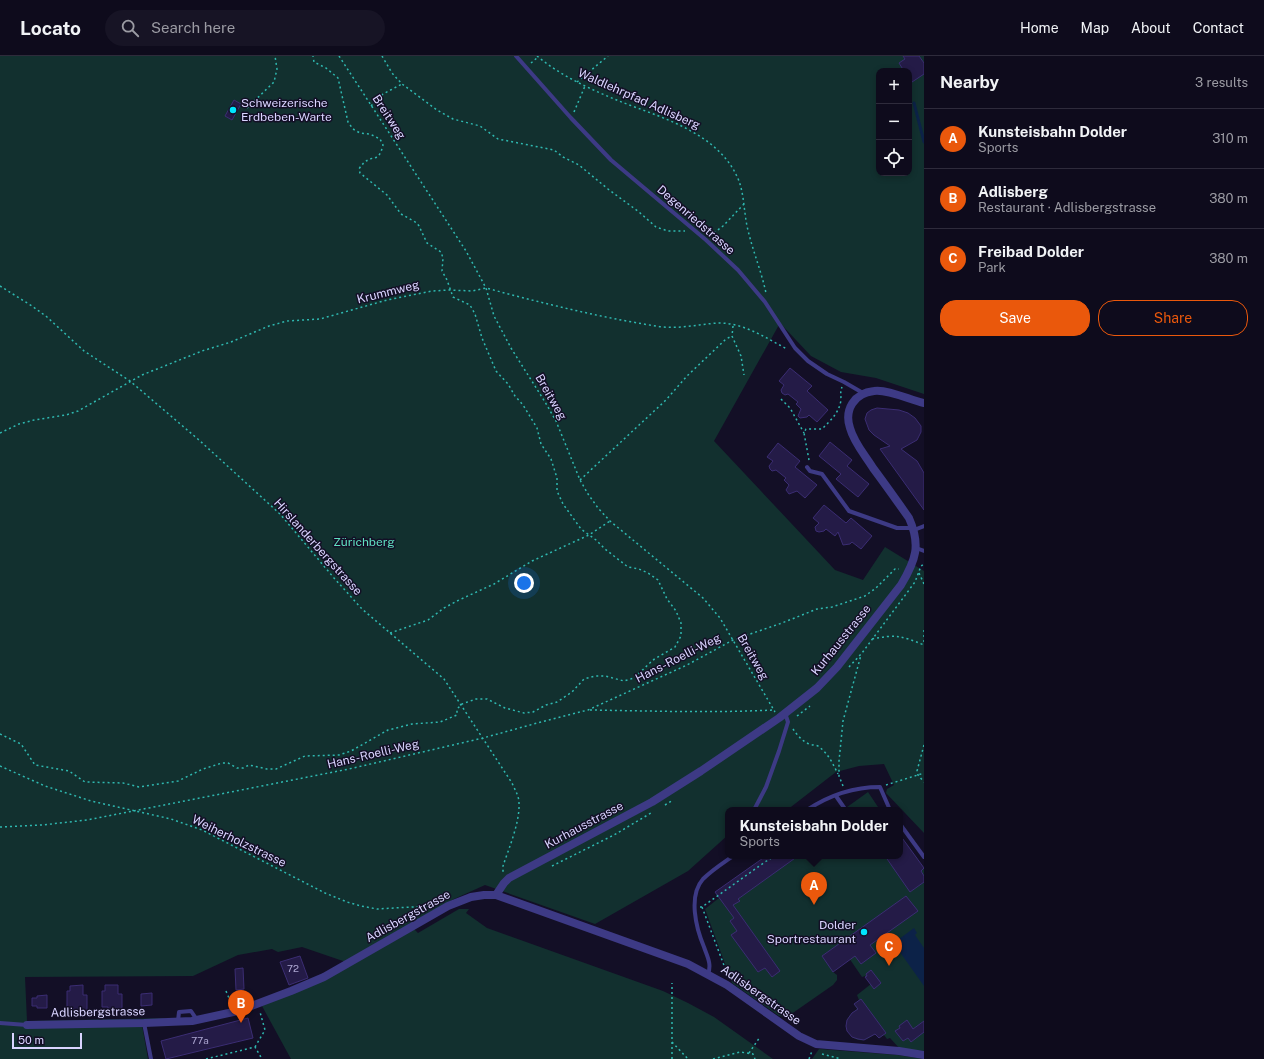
<!DOCTYPE html>
<meta charset="utf-8">
<style>
:root{--surface:#0e0b1c;--page:#171425;--text:#f1f3f6;--muted:#9b9ba3;--line:#2e2b3b;--accent:#ea580c}
body{margin:0;font-family:"Public Sans",sans-serif;background:var(--page);color:var(--text)}
.controls{position:absolute;right:12px;top:12px;display:grid;overflow:hidden;border-radius:8px;box-shadow:0 2px 6px #0003}
.controls button{width:36px;height:36px;display:grid;place-items:center;padding:0;border:0;border-bottom:1px solid var(--line);background:var(--surface);color:var(--text);font:20px sans-serif}
.scale{position:absolute;left:12px;bottom:10px;width:70px;box-sizing:border-box;padding-left:4px;border:2px solid #d9d4ff;border-top:0;font-size:11px;line-height:14px;white-space:nowrap;color:#d9d4ff;-webkit-text-stroke:3px #130f26;paint-order:stroke}
.you{position:absolute;left:524px;top:527px;width:14px;height:14px;margin:-10px;border:3px solid #fff;border-radius:50%;background:#1a73e8;box-shadow:0 0 0 6px #1a73e833}
.badge{display:grid;place-items:center;width:26px;height:26px;border-radius:50%;background:var(--accent);color:#fff;font-size:13px;font-weight:700}
.pin{position:absolute;translate:-50% -33px;filter:drop-shadow(0 1px 2px #0008)}
.pin::after{content:'';position:absolute;top:21px;width:14px;height:12px;background:inherit;clip-path:polygon(0 0,100% 0,50% 100%)}
.popup{position:absolute;left:725px;top:751px;width:178px;height:52px;box-sizing:border-box;display:grid;place-content:center;border-radius:8px;background:var(--surface);filter:drop-shadow(0 1px 3px #0005);font-size:13px;white-space:nowrap;color:var(--muted)}
.popup b{font-size:15px;color:var(--text)}
.popup::after{content:'';position:absolute;left:50%;top:100%;margin-left:-8px;border:8px solid transparent;border-top-color:var(--surface)}
.list{margin:0;padding:0;list-style:none}
h2{display:flex;justify-content:space-between;align-items:center;height:52px;margin:0;padding:0 16px;font-size:17px}
h2 small{font-size:13px;font-weight:400;color:var(--muted)}
.list li{display:grid;grid-template-columns:26px 1fr auto;gap:12px;align-items:center;box-sizing:border-box;height:60px;padding:0 16px;border-top:1px solid var(--line)}
.list b{display:block;font-size:15px;white-space:nowrap}
.list p{margin:0;font-size:13px;white-space:nowrap;color:var(--muted)}
.list em{font-size:13px;font-style:normal;color:var(--muted)}
.actions{display:flex;gap:8px;padding:12px 16px}
.actions a{flex:1;padding:9px 0;border:1px solid var(--accent);border-radius:16px;text-align:center;font-size:14px;color:var(--accent)}
.actions .main{background:var(--accent);color:#fff}
.icon{flex:none;width:22px;height:22px;fill:none;stroke:currentColor;stroke-width:2;stroke-linecap:round;stroke-linejoin:round}
.map{position:relative;flex:none;width:924px;height:1003px;overflow:hidden}
header{display:flex;align-items:center;gap:24px;box-sizing:border-box;height:56px;padding:0 20px;background:var(--surface);border-bottom:1px solid var(--line)}
header strong{font-size:19px}
nav{display:flex;gap:22px;margin-inline-start:auto;font-size:14px}
.search{width:280px;height:36px;background:var(--page);display:flex;align-items:center;gap:10px;box-sizing:border-box;padding:0 14px;border-radius:22px;color:var(--muted);font-size:15px}
main{display:flex}
aside{flex:1;background:var(--surface)}
.map>svg:first-child{display:block}
</style>
<header>
<strong>Locato</strong>
<div class="search"><svg class="icon" aria-label="search" viewBox="0 0 24 24"><circle cx="10" cy="10" r="6"/><path d="M15 15l6 6"/></svg>Search here</div>
<nav><a>Home</a><a>Map</a><a>About</a><a>Contact</a></nav>
</header>
<main>
<div class="map">
<svg width="924" height="1003" viewBox="0 0 924 1003">
<rect width="100%" height="100%" fill="#130f26"/>
<path fill="#12302f" fill-rule="evenodd" d="M0 0H924V338L876 322 841 316 811 300 780 267 714 385 835 514 863 524 885 491 924 515V777L886 737 887 733 894 729 884 708 859 710 836 716 787 754H728V779L688 815 595 868 485 829 454 843 409 868 418 877 459 853H469L466 857 487 872 663 935 688 947 714 961 773 1003H291L262 950 348 911 343 905 302 891 278 896 272 893 238 899 193 920 25 921 27 965 166 962 142 969 148 1003H0ZM879 15H909V117H879Z
M868 736 880 754H843Z
M900 779 924 812V995L900 993 890 982 887 983 884 979 879 982 875 978C872 980 868 983 864 984 852 986 843 973 848 962 850 958 854 956 857 953L854 948 859 944 857 939 871 928 865 920 862 921 849 902 834 913 833 916 837 919V924L833 929 787 961 779 960 732 927 705 853 719 842 715 837 766 800H900Z
M819 993 898 999 924 1003H812Z"/>
<path fill="#0c2248" d="M914 872 917 877 915 879 924 892V930L897 892 894 893 891 889Z"/>
<g fill="none" stroke-linecap="round" stroke-linejoin="round">
<path stroke="#0c2248" stroke-width="3" d="M914 47 924 86"/>
</g>
<path fill="#241b47" stroke="#3b2d73" d="M903 0H919L924 7V18L912 26 909 22V15H904L899 7 905 3Z
M234 44 241 48 232 64 225 60Z
M790 312 812 330 807 335 828 354 817 366 809 359 807 361 800 362 798 360 801 353 796 348 798 346 788 338 785 339 782 337 781 334 784 329 779 325Z
M877 352 899 354 908 357 915 362 921 370V376L917 384 901 393 917 405 924 417V454L880 393 890 390 874 379 869 374 865 363 867 357 871 354Z
M830 386 852 404 847 410 869 428 858 441 836 423 841 418 819 400Z
M778 387 800 405 795 411 817 429 805 442 797 435 789 438 786 434 789 429 784 424 786 422 776 414 772 415 770 413 769 410 773 405 767 401Z
M824 449 846 467 851 462 872 480 861 493 852 486 850 488 843 489 838 476 835 480 826 473 824 475 819 476 816 475 815 471 819 467 813 462Z
M900 779 924 812 921 815 924 820V826L910 836 885 800H900Z
M766 800H798L738 843 740 845 733 849 780 915 772 921 765 912 758 916 731 879 737 875 730 865 734 862 715 836Z
M906 840 918 855 870 889 876 897 861 908 855 900 833 916 822 900Z
M300 900 308 922 289 929 280 906Z
M243 912 244 933 236 934 235 913Z
M871 914 881 927 874 933 865 921 867 920 866 918Z
M83 929V939H87V956H73V952H67V935H70V930Z
M105 929H118V938H122V955L108 956V951H102V935H105Z
M152 937V949L141 950V938Z
M47 939V952H37V950H32V942H37V940Z
M861 943 886 977 879 982 875 978 864 984 858 983 852 981 847 975 846 970 847 964 852 957 858 953 854 948Z
M248 962 253 982 166 1003 161 985Z
M907 964 913 973 924 965V976L911 986 908 982 903 985 895 975 900 972 899 970Z"/>
<g fill="none" stroke-linecap="round" stroke-linejoin="round">
<path stroke="#2fb8b0" stroke-width="1.5" stroke-dasharray="2 3" stroke-linecap="butt" d="M339 0 466 195 486 232 494 260 511 292 545 346 556 365 580 424 588 438 598 452 610 465 703 542 720 562 775 656
M382 0 392 17 402 28 437 54 453 63 480 70 498 83 554 94 563 101 579 109 608 133 639 156 656 171 668 175H685
M537 0C561 20 590 33 619 45 662 62 720 77 739 125 744 139 744 155 747 170 752 193 761 214 766 237
M531 7 538 1
M577 26 608 0
M371 50 383 38 402 28
M247 52 274 26 277 13 275 0
M574 56 585 30
M710 180 723 170 744 148
M0 230 32 250 47 261 84 295 130 325 199 384 280 458 334 522 362 553 444 623 512 727C515 734 519 740 519 747 520 766 509 792 503 810V816
M733 270 732 280 741 300 744 319
M781 343 790 352 804 377
M0 377 19 368 34 364 66 359 78 355 142 319 202 295 231 286 269 270 287 265 320 263 387 244 432 235 450 234 472 235 486 232C542 247 598 261 656 270 677 274 698 268 719 267 744 267 766 282 787 293
M809 404 804 377 806 373H822C831 364 839 357 841 344 841 339 840 336 842 331
M580 424 666 344 687 320 726 283 732 280
M919 517 924 528
M924 574V588
M390 577 428 564 444 552 459 544 494 528 532 505 589 479 610 465
M872 583C896 578 902 580 924 589
M849 611 862 597 915 526 921 510 924 508
M590 654C651 655 713 657 774 654
M797 660 810 650
M793 673C797 679 802 685 809 688 812 689 815 689 818 690 828 697 833 708 838 718
M0 678 21 688 35 709 69 715 85 726 123 727 139 731 178 725 203 713 222 707H228L237 712H243L249 709 267 713H276L305 700 339 699 351 695 388 674 412 668 440 666 457 659V653L462 648 476 643H487L505 652 524 657 533 656 546 649 557 646 572 636 584 623 595 620H605L624 625 634 622 653 604 675 591 681 580V567L676 555 667 543 658 524 648 517 639 513 628 511 605 493 596 484 581 473 563 448 557 435V422L551 403 541 388 537 372 523 349 515 340 508 328 496 315 482 282 475 258 470 249 453 241 447 224 442 215 443 202 441 196 427 187 419 170 417 167 401 158 387 139 360 117 359 113C364 105 368 103 378 101L381 96 383 89 380 83 370 78 360 77 353 73 348 66 338 22 326 12 314 6 313 0
M924 689 917 715 918 719 924 726
M0 710 45 730 91 745 171 763 202 774 325 837 347 846 361 850 377 853 429 850
M886 729 924 717
M843 730 839 720V705L843 665 861 599
M665 749 673 744
M0 771 42 769 87 764 349 713 483 682 541 666 588 654 687 609 733 584 782 567 817 553 832 551 865 540 876 532 895 513H899
M552 810 614 779 651 757
M700 851H702L765 806 773 801 772 800
M702 851 728 920
M226 935 229 942H233L234 947
M672 986 688 1003
M255 991 265 974 260 956
M749 997 760 981
M822 998 841 1003
M206 1003 255 991 262 1003
M672 1003V927
M713 1003 740 996 753 998 755 1003
M809 1003 812 995"/>
<path stroke="#3d3a85" stroke-width="4" d="M516 0 571 62 611 104 706 184 738 214 765 246 795 292 808 305 827 318 844 326 863 337
M807 411 810 415 822 418 849 455 897 472H913
M914 474 924 470
M916 492 924 495
M836 740 845 753
M754 754 766 731 779 695 788 666 785 657
M807 754C828 740 854 731 880 731L890 754
M900 768 924 801
M708 918C712 908 707 900 704 891 696 872 688 840 703 823 712 814 723 807 733 800
M178 965 179 956 191 955 197 964
M0 967 27 969
M144 967 151 1003"/>
<path stroke="#3d3a85" stroke-width="8" d="M496 839 504 827 509 822 652 746 701 715 779 662 817 632 837 611 901 529C916 504 921 489 909 462 897 445 885 428 873 412 865 399 854 387 850 372 844 354 854 337 874 335 888 333 910 344 924 347
M27 969 144 967 192 965 238 955 291 935 324 921 448 850 471 841 484 839H496L688 908 727 929 799 980 816 988 899 995 924 999"/>
</g>
<g fill="#00e5ff" stroke="#130f26" stroke-width="1.5">
<circle cx="233" cy="54" r="4"/>
<circle cx="864" cy="876" r="4"/>
</g>
<g text-anchor="middle" stroke-width="3" stroke-linejoin="round" paint-order="stroke">
<g font-size="10" fill="#aca6d1">
<text x="293" y="916">72</text>
<text x="200" y="988">77a</text>
</g>
<g font-size="12" fill="#d9d4ff" stroke="#130f26">
<text transform="translate(639 43) rotate(24)" y="4">Waldlehrpfad Adlisberg</text>
<text transform="translate(389 61) rotate(57)" y="4">Breitweg</text>
<text transform="translate(696 164) rotate(41)" y="4">Degenriedstrasse</text>
<text transform="translate(388 236) rotate(-14)" y="4">Krummweg</text>
<text transform="translate(551 341) rotate(60)" y="4">Breitweg</text>
<text transform="translate(318 491) rotate(48)" y="4">Hirslanderbergstrasse</text>
<text transform="translate(841 584) rotate(-51)" y="4">Kurhausstrasse</text>
<text transform="translate(753 601) rotate(60)" y="4">Breitweg</text>
<text transform="translate(678 602) rotate(-27)" y="4">Hans-Roelli-Weg</text>
<text transform="translate(373 698) rotate(-13)" y="4">Hans-Roelli-Weg</text>
<text transform="translate(584 769) rotate(-28)" y="4">Kurhausstrasse</text>
<text transform="translate(239 785) rotate(26)" y="4">Weiherholzstrasse</text>
<text transform="translate(408 860) rotate(-29)" y="4">Adlisbergstrasse</text>
<text transform="translate(761 939) rotate(35)" y="4">Adlisbergstrasse</text>
<text transform="translate(98 956) rotate(-1)" y="4">Adlisbergstrasse</text>
</g>
<g font-size="12" fill="#d9d4ff" stroke="#130f26" text-anchor="start">
<text x="241" y="51">Schweizerische<tspan x="241" dy="14">Erdbeben-Warte</tspan></text>
<text x="856" y="873" text-anchor="end">Dolder<tspan x="856" dy="14">Sportrestaurant</tspan></text>
</g>
<g font-size="12" fill="#5fe0c0" stroke="#130f26">
<text x="364" y="490">Zürichberg</text>
</g>
</g>
</svg>
<div class="controls">
<button>+</button>
<button>−</button>
<button><svg class="icon" aria-label="locate" viewBox="0 0 24 24"><circle cx="12" cy="12" r="6"/><path d="M12 2v4M12 18v4M2 12h4M18 12h4"/></svg></button>
</div>
<div class="scale">50 m</div>
<div class="you"></div>
<div class="pin badge" style="left:814px;top:849px">A</div>
<div class="popup"><b>Kunsteisbahn Dolder</b>Sports</div>
<div class="pin badge" style="left:241px;top:967px">B</div>
<div class="pin badge" style="left:889px;top:910px">C</div>
</div>
<aside>
<h2>Nearby<small>3 results</small></h2>
<ul class="list">
<li><span class="badge">A</span><div><b>Kunsteisbahn Dolder</b><p>Sports</p></div><em>310 m</em></li>
<li><span class="badge">B</span><div><b>Adlisberg</b><p>Restaurant · Adlisbergstrasse</p></div><em>380 m</em></li>
<li><span class="badge">C</span><div><b>Freibad Dolder</b><p>Park</p></div><em>380 m</em></li>
</ul>
<div class="actions"><a class="main">Save</a><a>Share</a></div>
</aside>
</main>
